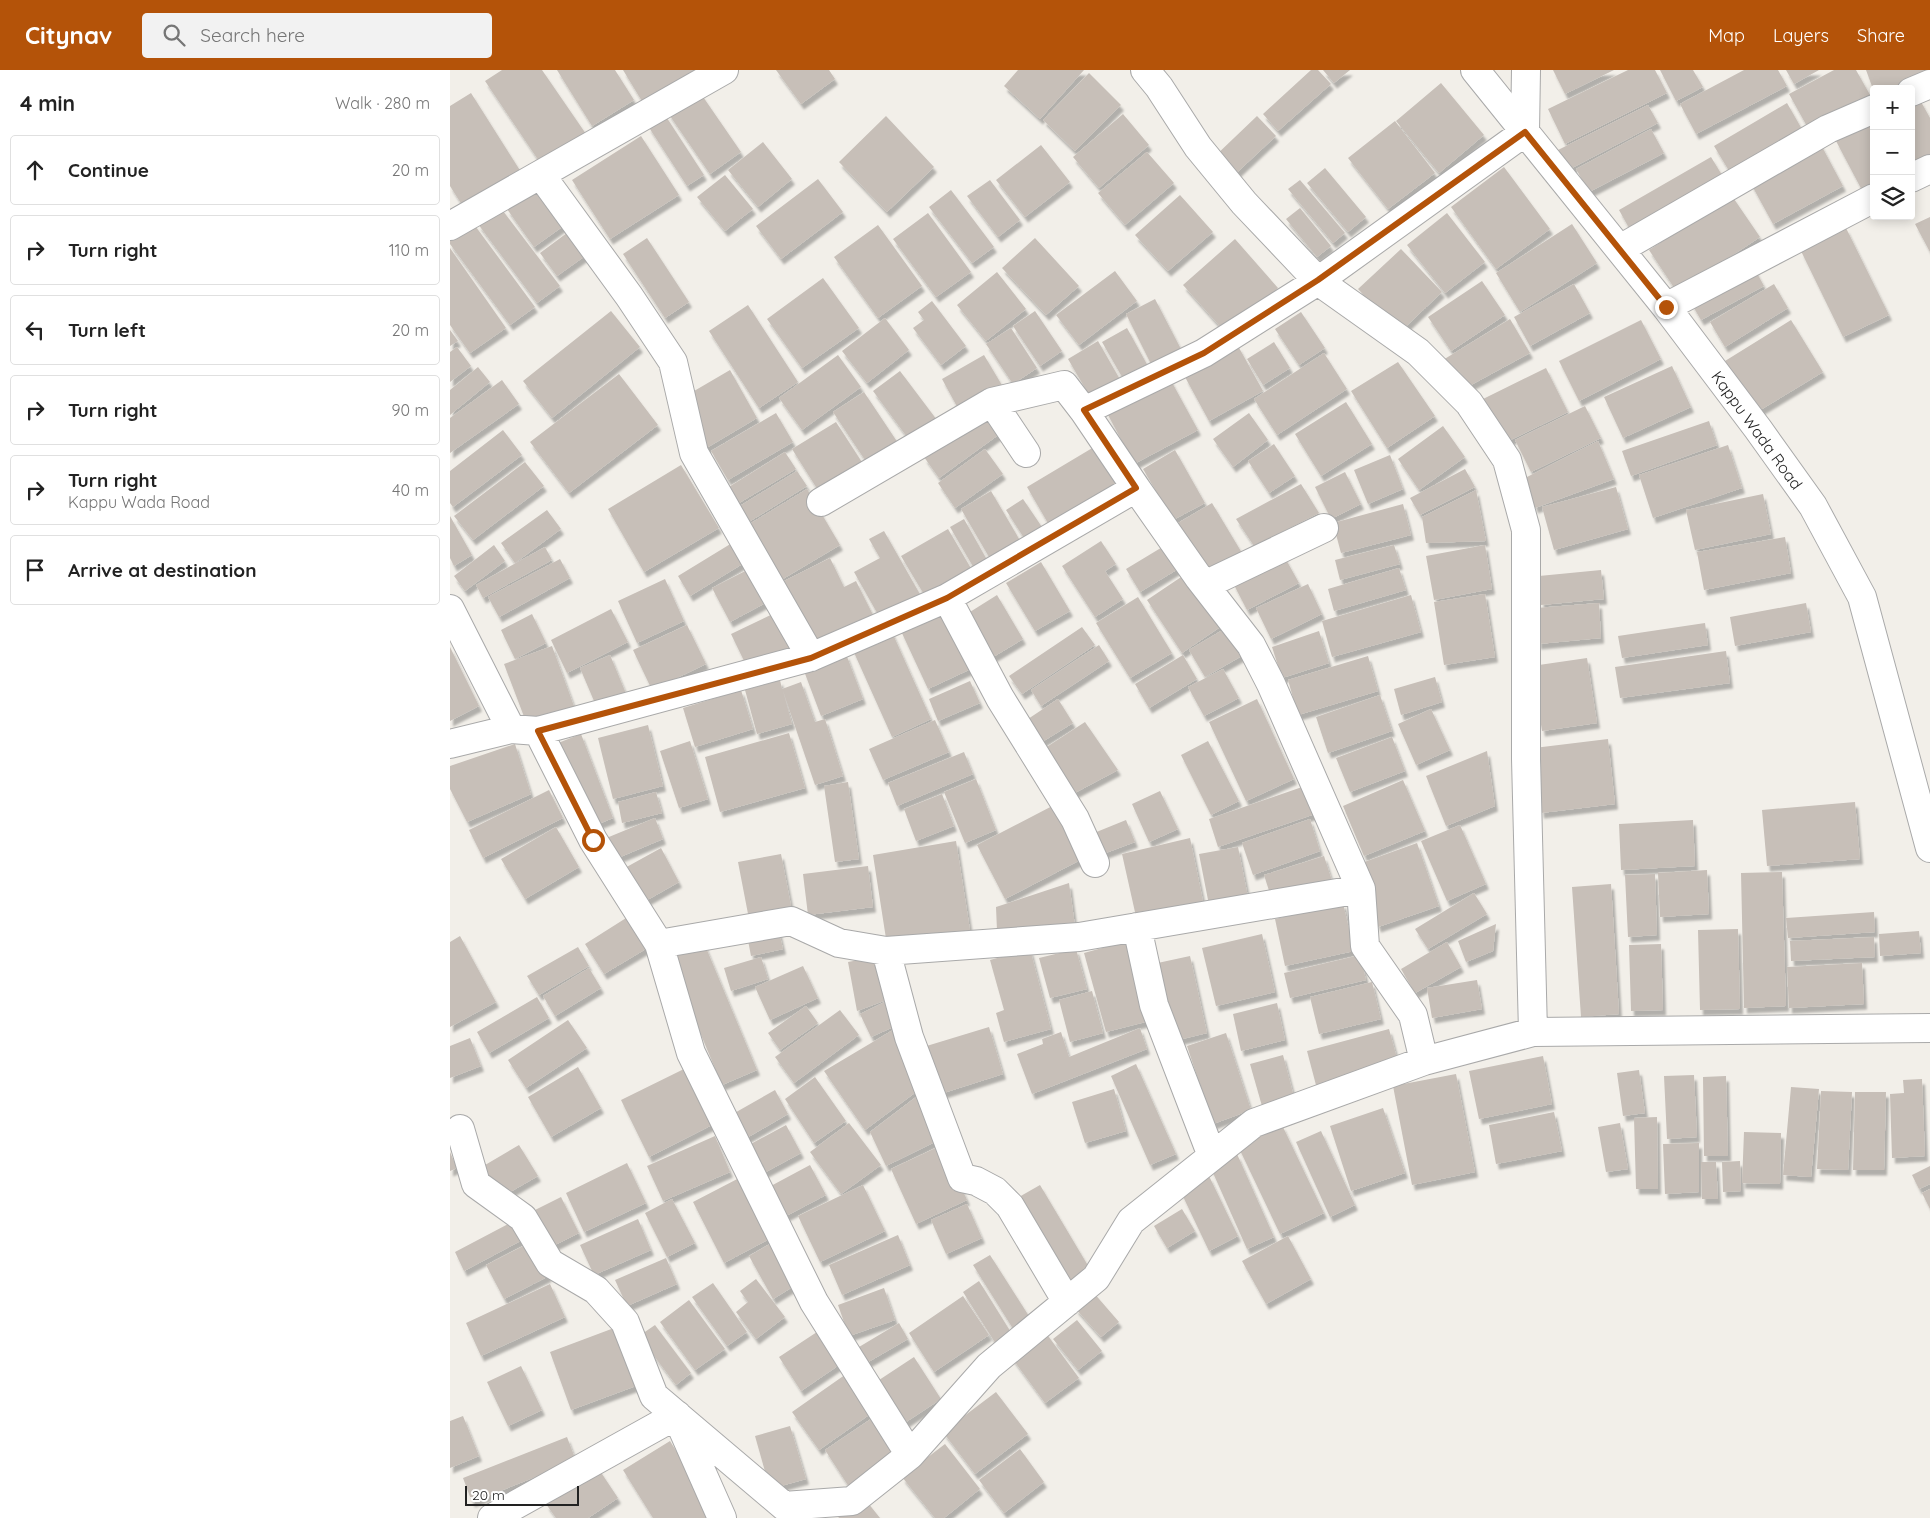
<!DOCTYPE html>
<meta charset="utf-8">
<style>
:root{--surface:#fff;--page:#f2f2f2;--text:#222;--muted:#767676;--line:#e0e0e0;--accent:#b45309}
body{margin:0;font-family:Quicksand,sans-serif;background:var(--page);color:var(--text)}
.controls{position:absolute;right:15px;top:15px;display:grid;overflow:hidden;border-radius:5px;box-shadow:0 2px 12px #0003}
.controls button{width:45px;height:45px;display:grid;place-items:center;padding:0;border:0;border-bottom:1px solid var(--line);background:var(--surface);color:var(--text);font:25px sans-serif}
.scale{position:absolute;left:15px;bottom:12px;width:114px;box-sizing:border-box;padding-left:5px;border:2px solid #222;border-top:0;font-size:14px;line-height:18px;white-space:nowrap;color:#222;-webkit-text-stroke:4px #fff;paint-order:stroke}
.stop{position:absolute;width:15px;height:15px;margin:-11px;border:4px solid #b45309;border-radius:50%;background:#fff}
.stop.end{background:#b45309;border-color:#fff;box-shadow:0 1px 5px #0008}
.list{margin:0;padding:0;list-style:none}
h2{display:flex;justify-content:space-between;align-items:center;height:65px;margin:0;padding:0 20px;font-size:21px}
h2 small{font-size:16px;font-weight:400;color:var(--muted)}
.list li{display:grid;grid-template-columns:32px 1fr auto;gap:15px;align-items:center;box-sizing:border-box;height:70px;margin:0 10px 10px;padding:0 10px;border:1px solid var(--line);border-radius:5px}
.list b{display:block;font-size:19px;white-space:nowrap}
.list p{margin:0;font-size:16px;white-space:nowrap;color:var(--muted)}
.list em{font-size:16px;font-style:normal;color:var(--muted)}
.icon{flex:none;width:28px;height:28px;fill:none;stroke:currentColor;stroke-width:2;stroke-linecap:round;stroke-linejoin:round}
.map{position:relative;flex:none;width:1480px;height:1448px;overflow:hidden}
header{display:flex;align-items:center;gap:30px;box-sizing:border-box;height:70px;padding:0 25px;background:var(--accent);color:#fff}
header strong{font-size:24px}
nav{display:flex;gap:28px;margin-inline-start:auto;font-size:18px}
.search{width:350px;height:45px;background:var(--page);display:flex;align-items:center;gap:12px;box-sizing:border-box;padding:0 18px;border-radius:5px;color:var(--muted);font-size:19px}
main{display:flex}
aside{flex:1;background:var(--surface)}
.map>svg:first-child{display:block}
</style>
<header>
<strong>Citynav</strong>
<div class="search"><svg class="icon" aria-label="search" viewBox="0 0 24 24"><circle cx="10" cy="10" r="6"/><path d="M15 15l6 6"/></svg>Search here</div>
<nav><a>Map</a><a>Layers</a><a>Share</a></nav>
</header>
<main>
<aside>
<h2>4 min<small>Walk · 280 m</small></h2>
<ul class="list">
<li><svg class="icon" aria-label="ahead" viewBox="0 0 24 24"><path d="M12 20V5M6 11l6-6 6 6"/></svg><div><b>Continue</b></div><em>20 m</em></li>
<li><svg class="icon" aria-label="right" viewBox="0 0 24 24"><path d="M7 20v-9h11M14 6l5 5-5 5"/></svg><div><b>Turn right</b></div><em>110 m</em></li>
<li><svg class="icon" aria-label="left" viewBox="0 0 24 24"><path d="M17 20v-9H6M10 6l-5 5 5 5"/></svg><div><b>Turn left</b></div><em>20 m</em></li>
<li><svg class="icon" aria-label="right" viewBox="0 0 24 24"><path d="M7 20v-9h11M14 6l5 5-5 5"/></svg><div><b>Turn right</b></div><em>90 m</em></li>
<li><svg class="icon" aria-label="right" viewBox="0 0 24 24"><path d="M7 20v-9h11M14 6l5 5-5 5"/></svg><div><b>Turn right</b><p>Kappu Wada Road</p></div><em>40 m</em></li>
<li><svg class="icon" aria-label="arrive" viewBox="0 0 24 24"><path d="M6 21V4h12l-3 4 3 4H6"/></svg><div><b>Arrive at destination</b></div></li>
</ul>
</aside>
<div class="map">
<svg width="1480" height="1448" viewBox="0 0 1480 1448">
<defs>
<filter id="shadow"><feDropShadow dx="3" dy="5.5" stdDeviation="1" flood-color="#0004"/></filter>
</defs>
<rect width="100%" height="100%" fill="#f2efe9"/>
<path fill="#c7bfb8" filter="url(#shadow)" d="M52 0H92L136 64 91 94 35 11Z
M107 0H165L184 30 142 56Z
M173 0H251L195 36Z
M326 0H379L385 9 351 34Z
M568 0H634L590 49 554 16Z
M861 0H868L881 14 828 61 813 44Z
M873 0H900L884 13Z
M1103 0H1164L1115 24Z
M1178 0H1205L1217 23 1115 74 1098 39Z
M1210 0H1243L1253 17 1226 31Z
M1294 0H1328L1337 16 1246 64 1230 34Z
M1336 0H1369L1344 14Z
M1384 0H1406L1420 25 1358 58 1339 24Z
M1416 0H1480V3L1440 19H1423Z
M639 3 671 35 625 81 593 50Z
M991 13 1034 65 989 103 946 51Z
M249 21 291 82 260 104 218 43Z
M21 23 71 102 14 138 0 116V36Z
M1470 30 1480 48V94L1461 105V35Z
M1337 33 1353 61 1281 104 1264 76Z
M1198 35 1208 53 1118 100 1108 80Z
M673 44 699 75 649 118 623 87Z
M215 45 254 105 237 116 198 56Z
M436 46 484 97 437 142 389 92Z
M807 46 826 66 781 108 762 89Z
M945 51 985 103 938 139 898 88Z
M1423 52 1424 118 1414 124 1386 71Z
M1201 59 1214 83 1139 122 1126 99Z
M191 66 229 125 160 169 122 110Z
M313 72 342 109 308 137 278 100Z
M1370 73 1393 116 1323 154 1300 112Z
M591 75 620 112 575 147 546 110Z
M697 82 724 113 675 155 648 123Z
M1261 87 1275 110 1183 165 1169 140Z
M1054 97 1100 159 1046 199 1001 137Z
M875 98 916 147 898 162 857 113Z
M275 105 303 139 275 161 247 127Z
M368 109 393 142 331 189 306 156Z
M540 110 570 150 548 167 517 126Z
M850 110 895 163 883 173 838 119Z
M92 114 119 152 84 177 57 139Z
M501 120 544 177 522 193 479 137Z
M730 125 763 162 718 201 685 165Z
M1282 126 1310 167 1227 222 1199 180Z
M50 137 110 216 87 233 28 154Z
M850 138 881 176 867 187 836 149Z
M478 143 521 202 486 227 443 169Z
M997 143 1035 192 995 223 957 175Z
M1480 147V182L1465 154Z
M23 153 85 237 60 255 0 174V170Z
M1122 154 1147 193 1070 242 1046 203Z
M428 155 472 216 428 248 384 187Z
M125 157 142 181 107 206 90 183Z
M1396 158 1439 245 1393 267 1351 181Z
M197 168 239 232 215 248 173 184Z
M585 168 629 216 596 245 552 198Z
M785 169 828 218 776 263 733 215Z
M0 178 56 258 20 283 0 255Z
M951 179 992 222 949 263 908 219Z
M1303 196 1314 216 1251 250 1240 231Z
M665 201 687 231 629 275 606 245Z
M547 202 576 239 536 271 507 235Z
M373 208 409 258 352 298 317 249Z
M1032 211 1055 245 1001 281 978 247Z
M1124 214 1140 243 1080 276 1064 247Z
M1324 214 1338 238 1275 277 1260 252Z
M705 229 734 285 704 300 676 244Z
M482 231 516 276 491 295 463 258 474 250 468 242Z
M298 235 348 312 309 338 259 261Z
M161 241 190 277 102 348 73 311Z
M585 241 612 281 590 296 563 256Z
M851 242 875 278 849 295 825 259Z
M435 248 459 280 417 313 392 281Z
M1060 249 1080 283 1019 316 1009 301 997 307 988 293Z
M1191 250 1211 289 1129 331 1109 291Z
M1341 250 1373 302 1307 342 1275 291Z
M561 258 587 298 563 314 536 274Z
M677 258 699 298 675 312 652 272Z
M0 260 8 271 0 276Z
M648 271 672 313 642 330 618 289Z
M824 272 840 298 813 315 797 289Z
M788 276 813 321 759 351 735 307Z
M7 277 21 296 0 312V282Z
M874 283 897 319 827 365 804 329Z
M388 285 411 317 352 360 329 328Z
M534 285 553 317 510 342 492 309Z
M948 292 985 346 937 378 901 321Z
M1222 296 1241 337 1173 368 1154 327Z
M28 297 40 312 0 345V320Z
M1096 298 1118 342 1052 374 1031 330Z
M280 300 307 348 253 380 239 324Z
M450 301 490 354 463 375 423 321Z
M169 304 208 355 119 423 80 372Z
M719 307 748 360 684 394 656 341Z
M52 310 69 334 0 383V348Z
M414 322 450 376 419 396 383 342Z
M896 332 922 374 871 406 845 364Z
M1135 336 1151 368 1081 402 1065 370Z
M326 343 343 372 278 410 261 381Z
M536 343 551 363 489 408 474 387Z
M799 343 818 370 783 397 763 369Z
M1259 351 1267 375 1181 406 1172 381Z
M386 352 417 400 373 428 342 379Z
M993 356 1015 387 969 420 948 389Z
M53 360 72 385 3 437 0 433V401Z
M1148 371 1164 409 1085 438 1075 408Z
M649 374 675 416 602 460 577 417Z
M824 374 845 406 819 423 798 391Z
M1278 375 1292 418 1203 448 1189 405Z
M535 379 553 404 505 438 488 413Z
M725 380 755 433 723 450 693 399Z
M335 382 346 399 284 436 274 420Z
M940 385 953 419 918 434 904 400Z
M75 392 94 416 23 470 4 446Z
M231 395 269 458 194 502 158 439Z
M1015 399 1025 417 970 445 960 428Z
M347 401 357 416 294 455 285 439Z
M895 402 911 434 881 449 865 417Z
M851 414 869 443 804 476 786 449Z
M1166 417 1178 459 1104 480 1092 437Z
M357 419 390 475 326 513 293 458Z
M1026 420 1036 471 976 473 972 447Z
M541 421 572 474 542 492 511 439Z
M1313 424 1321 464 1245 480 1236 440Z
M573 429 594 460 576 471 556 440Z
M762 433 792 483 758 504 728 453Z
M953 434 961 465 891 483 883 453Z
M97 440 111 459 65 493 51 473Z
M0 446 22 485 4 496 0 488Z
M514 449 541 497 528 505 500 457Z
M498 459 526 507 475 526 451 486Z
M434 461 471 526 430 548 404 502 430 488 419 469Z
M1335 467 1341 503 1254 520 1247 482Z
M651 471 666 494 655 501 673 529 645 547 612 496Z
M282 473 294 493 240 526 228 506Z
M719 473 733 496 690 522 676 499Z
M44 475 55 491 15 521 4 506Z
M944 475 950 494 890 510 885 490Z
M1035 475 1042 519 984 530 976 486Z
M95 477 102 490 33 528 26 515Z
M834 486 849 513 797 540 783 513Z
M380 488 394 517 406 511 425 549 362 579 330 513Z
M110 489 120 508 49 547 38 527Z
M591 492 620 541 585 561 556 513Z
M303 497 321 530 280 552 262 518Z
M949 498 956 520 884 541 878 519Z
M1151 500 1154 529 1091 535 1089 506Z
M737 503 773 555 732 583 697 530Z
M215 509 234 551 187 573 168 531Z
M858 514 872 544 821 569 806 538Z
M1035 524 1045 587 994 595 984 532Z
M547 525 573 569 538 590 512 547Z
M961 525 971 562 882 587 872 551Z
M688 527 722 583 680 608 646 553Z
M1149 533 1151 568 1088 574 1086 538Z
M1356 533 1361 562 1285 576 1280 547Z
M161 539 178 572 117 603 101 570Z
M331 540 348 578 299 601 281 564Z
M495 540 523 598 478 619 451 561Z
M82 544 96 573 65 589 51 560Z
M1255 553 1258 575 1172 588 1168 566Z
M237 555 256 594 202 620 183 580Z
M781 555 797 583 755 607 739 580Z
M632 557 645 575 572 624 559 606Z
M441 560 481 649 442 667 402 578Z
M869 561 879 593 832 608 822 577Z
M649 575 659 591 591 636 581 620Z
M102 576 125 639 78 657 54 594Z
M0 577 29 636 0 651Z
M1276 581 1280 613 1170 628 1165 597Z
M396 584 413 629 371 646 354 601Z
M160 585 177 626 147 638 130 598Z
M733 585 747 609 699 638 685 614Z
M918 586 928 621 848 645 838 610Z
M1137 588 1147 653 1092 661 1082 596Z
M773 599 789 628 754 646 738 617Z
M985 607 992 632 951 645 944 619Z
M330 610 332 619 351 612 365 652 375 649 393 706 365 715 333 621 342 654 307 664 295 620Z
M520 611 530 633 488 651 479 629Z
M291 620 303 659 245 677 233 638Z
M930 625 942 661 878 683 866 647Z
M608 629 623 653 587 675 572 653Z
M807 629 844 709 796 731 759 652Z
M981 639 1000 680 966 695 948 654Z
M485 650 499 682 433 710 419 679Z
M635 652 668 700 619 726 589 682Z
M198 655 213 716 163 729 148 668Z
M339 663 355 718 270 742 255 687Z
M131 664 163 748 141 757 108 673Z
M942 667 955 701 900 722 886 688Z
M1158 669 1165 734 1091 743 1084 678Z
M240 671 258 729 229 738 210 681Z
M758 671 789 731 761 745 731 685Z
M65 674 81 724 17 752 0 719V696Z
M1037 681 1045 736 996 756 976 706Z
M514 682 523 704 447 736 438 713Z
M526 709 546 760 515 773 494 722Z
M953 710 975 761 914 786 893 736Z
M398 712 409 789 385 792 374 716Z
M855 716 865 744 768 777 759 749Z
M99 720 113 748 33 788 19 760Z
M710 721 728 759 699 772 682 734Z
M206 722 212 743 172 753 168 732Z
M492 724 504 756 466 771 454 739Z
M1405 732 1410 789 1317 796 1312 740Z
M608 733 636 787 555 829 527 775Z
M205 748 213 769 163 790 154 769Z
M860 749 870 781 803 805 792 773Z
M676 750 685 772 653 784 644 763Z
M1243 750 1245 796 1171 800 1169 754Z
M1010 755 1036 814 997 831 971 771Z
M106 757 129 797 75 829 51 789Z
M740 768 754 836 687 851 672 784Z
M506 771 520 860 437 875 423 785Z
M967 773 989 836 928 857 906 795Z
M788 777 799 832 760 840 749 784Z
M211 778 229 812 192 833 173 799Z
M331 784 342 841 299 849 288 792Z
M874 786 883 814 823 833 814 805Z
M418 796 423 837 358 845 353 804Z
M1257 800 1259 844 1210 847 1208 803Z
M1332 802 1336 936 1294 938 1291 803Z
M1205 804 1207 865 1178 867 1175 805Z
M619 813 625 856 547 861 546 837Z
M1161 814 1169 944 1131 947 1122 817Z
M1024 823 1037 844 978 879 965 859Z
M893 833 904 881 835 896 825 849Z
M1424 842 1425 862 1338 868 1336 848Z
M184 843 204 874 154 904 135 874Z
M1046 854 1043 881 1016 892 1008 871Z
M328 858 333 879 301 886 297 865Z
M1288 859 1290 939 1250 940 1248 860Z
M1469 861 1471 883 1430 886 1429 864Z
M812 864 825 922 766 936 752 878Z
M10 866 46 932 0 957V872Z
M1424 867 1425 887 1341 891 1340 871Z
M681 870 703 950 656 962 634 883Z
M997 872 1011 897 965 923 951 899Z
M254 873 307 1000 272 1015 219 888Z
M1211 874 1213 940 1181 941 1179 875Z
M128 877 139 896 89 925 77 906Z
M580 879 601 959 554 972 546 943 554 940 540 890Z
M626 879 637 919 600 928 589 888Z
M910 885 916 910 840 928 834 903Z
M429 886 439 929 407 941 398 892Z
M740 886 757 963 720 972 703 894Z
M311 887 318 909 281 921 274 898Z
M1412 893 1414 934 1339 938 1337 897Z
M353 896 368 928 320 950 305 917Z
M139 898 151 918 105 946 93 926Z
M1027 910 1032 939 982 948 977 918Z
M922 912 931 949 869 964 860 927Z
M642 921 653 963 620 972 609 930Z
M87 927 99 948 39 983 27 962Z
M439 930 450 954 421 967 410 944Z
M827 933 835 970 791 981 783 944Z
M356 936 368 953 330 980 318 963Z
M390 940 409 965 344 1013 325 987Z
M118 950 137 978 76 1018 58 990Z
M448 957 474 1016 415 1060 374 1001Z
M539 957 553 1004 484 1026 470 978Z
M690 958 697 979 582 1024 567 984 593 974 592 969 611 962 619 987Z
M939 959 948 992 866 1015 857 981Z
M776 963 801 1040 763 1054 737 976Z
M20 968 31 996 0 1008V976Z
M833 985 844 1027 812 1036 800 994Z
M1093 986 1102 1034 1029 1049 1019 1001Z
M686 994 726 1084 700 1095 661 1006Z
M128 997 151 1038 101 1067 78 1027Z
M238 997 266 1053 199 1087 171 1030Z
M1189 1000 1195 1043 1173 1046 1167 1003Z
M1006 1004 1025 1102 962 1115 943 1016Z
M1244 1005 1247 1067 1217 1069 1214 1006Z
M1276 1006 1278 1086H1254L1253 1007Z
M365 1007 396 1051 364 1073 335 1029Z
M1472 1009 1475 1086 1442 1088 1440 1024 1454 1023 1453 1010Z
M1341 1017 1369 1019 1361 1107 1333 1105Z
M664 1019 676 1061 635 1073 622 1032Z
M325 1020 338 1044 295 1069 281 1045Z
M474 1021 493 1068 436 1096 420 1062Z
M1371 1021 1402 1022 1398 1100 1367 1099Z
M1405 1022H1436L1434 1100H1403Z
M933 1038 955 1103 901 1121 880 1056Z
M1104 1042 1112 1081 1046 1094 1039 1055Z
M1207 1047 1208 1119H1186L1184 1048Z
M399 1053 431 1095 391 1124 360 1082Z
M1170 1053 1178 1099 1156 1102 1148 1057Z
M336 1055 351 1083 312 1104 297 1076Z
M832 1055 874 1143 830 1164 788 1076Z
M871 1061 905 1135 880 1147 846 1072Z
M1294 1062 1331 1063 1330 1114 1292 1113Z
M265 1066 280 1102 213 1131 197 1096Z
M1249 1073V1122L1215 1124 1213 1074Z
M69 1075 88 1106 48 1129 30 1098Z
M492 1075 517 1130 466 1154 441 1099Z
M0 1082 7 1098 0 1101Z
M787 1084 824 1167 797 1179 760 1096Z
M1290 1091 1291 1121 1273 1122 1272 1092Z
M1251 1092H1266L1268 1129H1252Z
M177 1093 196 1133 134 1162 116 1123Z
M360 1095 376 1125 336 1146 319 1117Z
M1480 1096V1114L1469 1119 1462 1105Z
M293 1106 325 1166 274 1193 243 1132Z
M759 1106 788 1166 759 1181 730 1120Z
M413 1115 435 1161 370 1192 348 1146Z
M590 1115 640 1199 612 1215 562 1131Z
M1480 1119V1139L1472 1123Z
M111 1127 129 1163 101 1177 83 1141Z
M222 1129 245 1173 217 1187 195 1143Z
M517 1134 532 1168 496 1184 481 1150Z
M732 1139 745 1161 717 1178 704 1156Z
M188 1149 201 1180 144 1205 130 1175Z
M66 1150 76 1168 14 1201 5 1182Z
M448 1165 460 1195 392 1225 379 1195Z
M838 1166 861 1209 816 1234 792 1191Z
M325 1171 349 1213 323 1229 299 1186Z
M81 1172 99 1206 54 1229 36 1195Z
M540 1185 584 1254 567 1265 523 1195Z
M216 1188 227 1214 177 1236 165 1210Z
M306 1209 335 1247 306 1269 286 1242 298 1232 290 1221Z
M529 1211 562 1264 546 1274 513 1222Z
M263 1213 297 1262 277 1276 242 1227Z
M100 1214 115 1247 31 1286 16 1253Z
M434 1218 445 1250 399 1266 388 1235Z
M643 1222 669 1252 651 1267 625 1238Z
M513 1226 539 1265 484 1302 459 1263Z
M239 1230 275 1279 245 1300 210 1252Z
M627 1250 652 1281 628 1300 603 1269Z
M449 1253 458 1269 413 1295 404 1280Z
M172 1255 194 1313 121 1340 100 1282Z
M205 1255 241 1303 226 1315 189 1266Z
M593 1259 629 1308 595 1333 559 1284Z
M370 1260 392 1293 351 1321 329 1287Z
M464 1287 491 1329 450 1356 423 1314Z
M71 1296 92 1340 58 1356 37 1312Z
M399 1302 426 1340 369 1380 342 1342Z
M546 1322 578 1364 525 1404 493 1362Z
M13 1346 29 1386 0 1398V1351Z
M421 1349 450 1391 403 1423 375 1380Z
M340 1356 356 1409 320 1419 305 1366Z
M117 1367 126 1391 22 1432 13 1408Z
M220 1371 264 1443 256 1448H203L173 1400Z
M495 1374 530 1419 494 1448H485L452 1407Z
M570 1379 594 1412 554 1443 529 1410Z
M148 1398 168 1428 138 1448H106L96 1434Z
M414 1428 430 1448H388Z"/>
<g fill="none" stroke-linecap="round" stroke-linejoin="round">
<g stroke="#a9a9a9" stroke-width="30">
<path id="minor" d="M695 0 709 17 748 77 794 133 868 211 968 282 1019 333 1057 390 1076 460V689L1083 962
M1025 0 1216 237 1308 359 1363 436 1412 527 1480 778
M1461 22 1480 14
M91 105 179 226 223 292 244 383 361 587
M1461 108 1480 99
M0 156 274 0
M1170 179 1378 59 1424 39
M1216 237 1424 128
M542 332 576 383
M634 341 686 418
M371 432 542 332 614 315 634 341 754 283 868 211 1075 62 1076 0
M755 515 874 458
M497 528 550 628 625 749 645 793
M0 539 61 659
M0 674 61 659 88 661 361 587 497 528 686 418 749 508 801 575 821 614 911 819
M687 857 704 935 762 1086
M209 874 341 851 389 873 436 881 629 867 911 819 915 876 963 945 974 991
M436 881 459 967 512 1108 526 1111 545 1121 560 1136 617 1232
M10 1059 26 1114 73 1148 100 1193 146 1220 175 1252 204 1326 334 1436 402 1431 460 1385 364 1232 241 983 209 874 143 770 88 661
M229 1351 272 1448
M460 1385 539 1296 646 1208 681 1151 804 1053 974 991 1083 962 1480 958
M42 1448 227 1345"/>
</g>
<use href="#minor" stroke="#fff" stroke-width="28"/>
</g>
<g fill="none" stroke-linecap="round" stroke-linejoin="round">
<path stroke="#b45309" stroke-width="6" d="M143 770 88 661 361 588 497 528 686 418 634 340 754 283 868 210 1075 62 1216 237"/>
</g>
<g text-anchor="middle" stroke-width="4.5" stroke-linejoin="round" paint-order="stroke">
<g font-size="16" fill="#222" stroke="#fff">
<text transform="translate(1307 360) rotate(54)" y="6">Kappu Wada Road</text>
</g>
</g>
</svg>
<div class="controls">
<button>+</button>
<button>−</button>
<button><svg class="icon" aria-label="layers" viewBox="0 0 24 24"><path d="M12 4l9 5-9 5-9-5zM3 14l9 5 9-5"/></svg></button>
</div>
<div class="scale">20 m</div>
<div class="stop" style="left:143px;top:770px"></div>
<div class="stop end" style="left:1216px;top:237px"></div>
</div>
</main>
